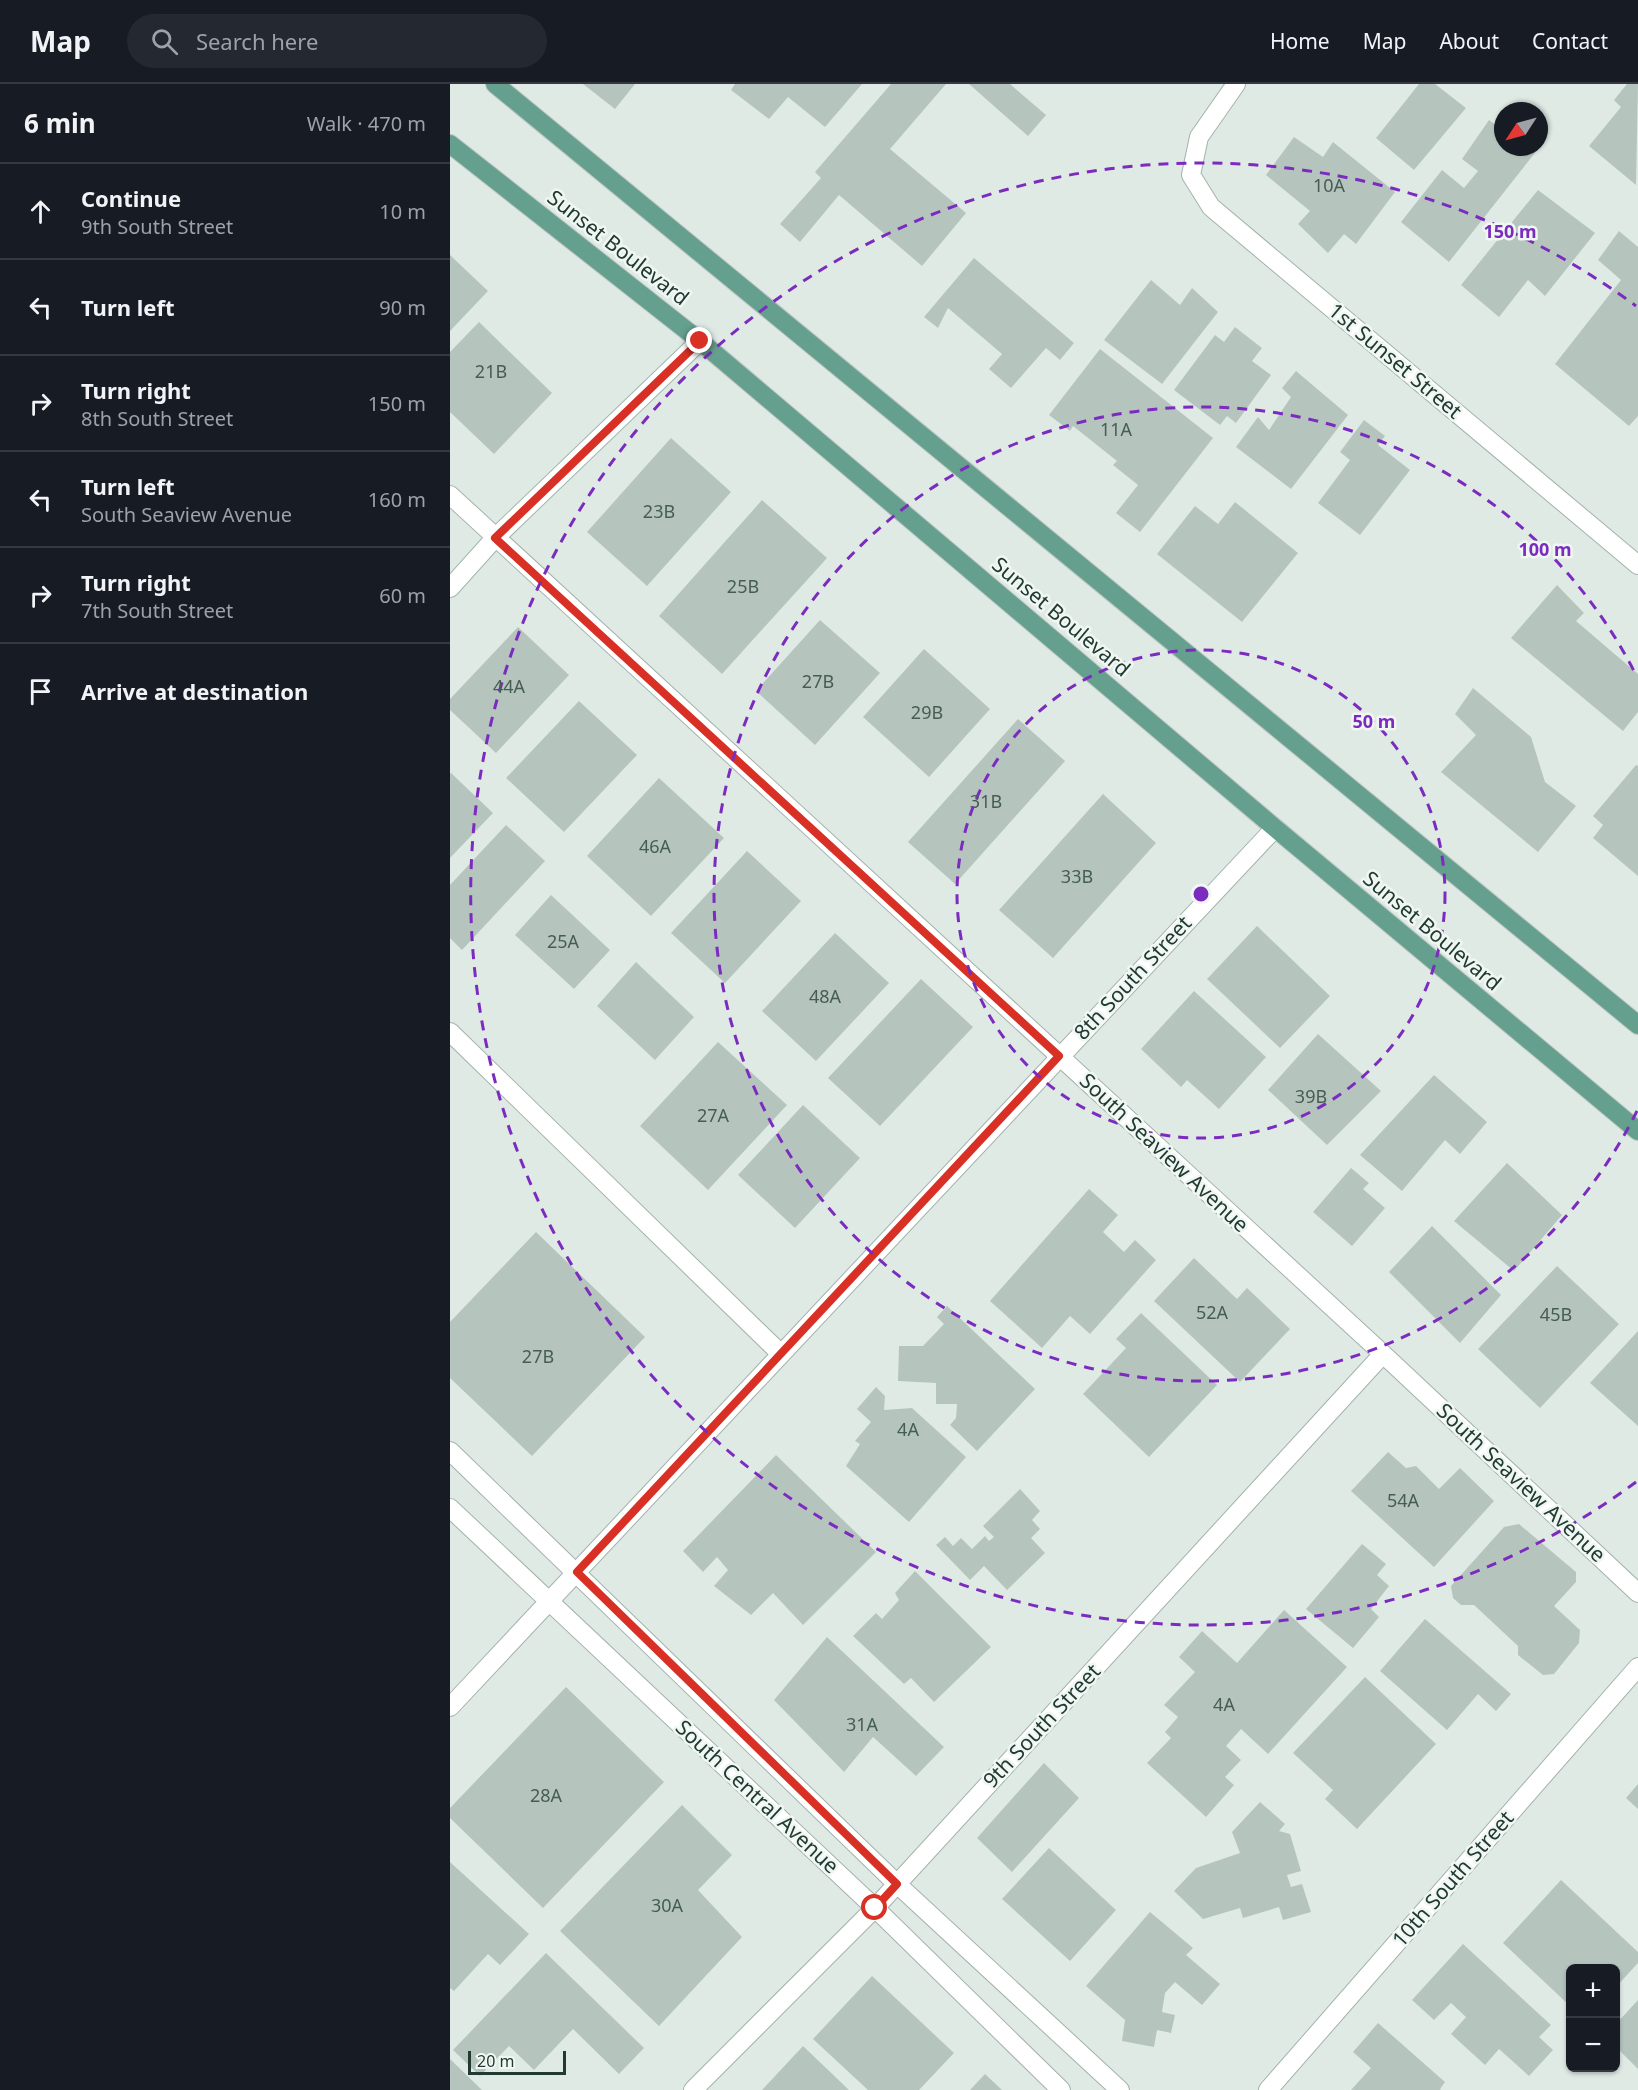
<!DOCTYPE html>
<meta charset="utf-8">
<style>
:root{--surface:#171b24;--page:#242831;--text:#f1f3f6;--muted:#9ea1a6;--line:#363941}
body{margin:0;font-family:"Noto Sans",sans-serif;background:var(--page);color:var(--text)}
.controls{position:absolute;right:18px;bottom:18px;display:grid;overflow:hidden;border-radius:9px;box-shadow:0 2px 4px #0004}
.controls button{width:54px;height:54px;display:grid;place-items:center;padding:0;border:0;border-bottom:2px solid var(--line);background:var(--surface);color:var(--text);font:30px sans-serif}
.compass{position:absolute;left:1044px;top:18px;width:54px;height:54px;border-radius:50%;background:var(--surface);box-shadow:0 2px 4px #0004;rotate:234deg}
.scale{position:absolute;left:18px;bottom:15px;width:98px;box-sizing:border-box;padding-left:6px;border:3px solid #213a33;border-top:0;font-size:16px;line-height:21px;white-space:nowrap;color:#213a33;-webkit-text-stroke:4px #f0f7f3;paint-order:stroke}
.stop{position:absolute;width:18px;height:18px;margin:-14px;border:4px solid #d93025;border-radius:50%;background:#fff}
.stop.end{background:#d93025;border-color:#fff;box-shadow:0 2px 6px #0008}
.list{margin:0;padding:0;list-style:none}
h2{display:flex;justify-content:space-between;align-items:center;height:78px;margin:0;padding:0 24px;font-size:26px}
h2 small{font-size:20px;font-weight:400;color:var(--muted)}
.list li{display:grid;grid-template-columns:39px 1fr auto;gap:18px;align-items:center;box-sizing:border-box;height:96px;padding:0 24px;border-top:2px solid var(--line)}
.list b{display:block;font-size:22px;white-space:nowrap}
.list p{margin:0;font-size:20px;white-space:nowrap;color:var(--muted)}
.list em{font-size:20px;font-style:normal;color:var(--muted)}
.icon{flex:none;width:33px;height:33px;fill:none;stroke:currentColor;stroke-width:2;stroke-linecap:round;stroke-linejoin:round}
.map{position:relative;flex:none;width:1188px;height:2006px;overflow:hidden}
header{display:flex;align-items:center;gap:36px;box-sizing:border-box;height:84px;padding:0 30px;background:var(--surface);border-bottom:2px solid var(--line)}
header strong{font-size:28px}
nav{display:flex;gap:33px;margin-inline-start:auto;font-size:21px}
.search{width:420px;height:54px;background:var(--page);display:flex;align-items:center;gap:15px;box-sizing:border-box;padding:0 21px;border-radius:33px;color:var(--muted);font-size:22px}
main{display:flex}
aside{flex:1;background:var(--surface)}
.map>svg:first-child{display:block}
</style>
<header>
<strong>Map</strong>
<div class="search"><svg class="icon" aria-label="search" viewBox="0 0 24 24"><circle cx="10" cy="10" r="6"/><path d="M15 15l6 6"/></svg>Search here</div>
<nav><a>Home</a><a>Map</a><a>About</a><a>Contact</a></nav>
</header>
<main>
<aside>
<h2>6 min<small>Walk · 470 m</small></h2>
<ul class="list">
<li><svg class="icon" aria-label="ahead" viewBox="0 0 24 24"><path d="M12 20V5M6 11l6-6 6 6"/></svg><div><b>Continue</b><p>9th South Street</p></div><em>10 m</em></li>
<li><svg class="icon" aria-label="left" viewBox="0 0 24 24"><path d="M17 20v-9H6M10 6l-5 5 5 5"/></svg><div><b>Turn left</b></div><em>90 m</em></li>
<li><svg class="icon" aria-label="right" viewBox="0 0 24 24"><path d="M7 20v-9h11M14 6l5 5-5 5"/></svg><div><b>Turn right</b><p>8th South Street</p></div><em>150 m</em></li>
<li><svg class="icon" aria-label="left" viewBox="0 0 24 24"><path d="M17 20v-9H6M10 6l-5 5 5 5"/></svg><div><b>Turn left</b><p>South Seaview Avenue</p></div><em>160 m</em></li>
<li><svg class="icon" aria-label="right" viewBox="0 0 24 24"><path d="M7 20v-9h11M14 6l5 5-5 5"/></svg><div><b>Turn right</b><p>7th South Street</p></div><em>60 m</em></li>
<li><svg class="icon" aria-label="arrive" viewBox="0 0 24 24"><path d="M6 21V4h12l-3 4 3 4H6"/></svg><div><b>Arrive at destination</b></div></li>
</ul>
</aside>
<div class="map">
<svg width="1188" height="2006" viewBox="0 0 1188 2006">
<rect width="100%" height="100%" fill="#e0eae5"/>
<path fill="#b5c5be" d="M133 0H185L165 25Z
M285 0H412L375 43 338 13 319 35 281 6Z
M441 0H496L440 65 516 129 472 182 389 111 350 158 330 140 371 94 365 88Z
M519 0H560L596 31 578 52Z
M969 0H985L1016 24 964 86 926 54Z
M1177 0H1188L1186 101 1139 62 1171 23 1164 16Z
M1039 36 1053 46V63L1088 65 999 178 951 138 992 86 1014 104 1028 87 1012 75Z
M844 53 873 73 883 58 945 108 906 160 894 150 878 169 848 140 860 127 816 91Z
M1088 106 1145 149 1095 212 1078 196 1049 233 1011 201Z
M1169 147 1188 163V332L1179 342 1105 280 1171 196 1148 176Z
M0 171 38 207 0 247Z
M524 174 624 259 610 276 596 264 561 304 539 285 552 270 498 224 488 244 474 233Z
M701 196 730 221 742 204 768 228 712 300 654 256Z
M29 238 102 309 44 370 0 328V268Z
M785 243 812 264 802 277 821 291 786 339 777 332 770 341 724 306 765 251 774 258Z
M650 265 763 354 690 448 666 429 688 401 663 381 667 377 623 342 620 347 599 331Z
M846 287 898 331 841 405 786 363 808 333 819 346 841 313 832 304Z
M914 336 935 352 928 361 960 386 910 451 868 419 900 376 890 368Z
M221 354 281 408 197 502 137 448Z
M312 416 377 474 272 590 209 532Z
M785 418 848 469 792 538 707 470 745 422 768 440Z
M1107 501 1134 529 1126 537 1188 590V628L1173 647 1061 554Z
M370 536 430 589 365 661 306 607Z
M68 543 119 591 46 669 0 626V615Z
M474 565 540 625 479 693 413 633Z
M1023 604 1081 653 1095 698 1126 722 1088 768 991 688 1026 651 1005 630Z
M129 617 187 671 114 748 56 694Z
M568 635 615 677 505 800 458 758Z
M1186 681 1188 682V792L1143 754 1153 741 1143 732Z
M1 689 43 729 0 774V690Z
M209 694 274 754 201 832 137 772Z
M653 710 706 759 603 874 549 826Z
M56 741 95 777 12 866 0 854V801Z
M297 767 351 817 275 899 221 849Z
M101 811 160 866 124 905 65 851Z
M807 842 880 912 830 964 757 895Z
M385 849 439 899 366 977 312 927Z
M186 878 244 933 205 976 147 922Z
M471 895 523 943 430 1042 378 994Z
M744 907 816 973 769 1025 737 996 731 1003 691 965Z
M868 950 931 1007 877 1061 818 1006Z
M268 958 337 1021 258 1106 190 1042Z
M984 991 1037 1038 1010 1070 995 1056 952 1107 910 1071Z
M353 1021 410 1074 345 1144 288 1091Z
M1057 1079 1112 1131 1064 1187 1004 1137Z
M901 1084 919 1099 913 1105 935 1124 902 1162 863 1128Z
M639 1105 668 1131 653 1148 674 1168 685 1156 706 1176 640 1250 620 1232 592 1264 540 1217Z
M982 1142 1051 1211 1010 1259 939 1188Z
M86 1148 195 1253 82 1372 0 1294V1238Z
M744 1174 787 1215 797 1204 840 1245 790 1298 704 1217Z
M1107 1182 1169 1240 1090 1324 1028 1265Z
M497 1222 585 1305 527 1367 500 1341 506 1334 507 1320H486V1299L448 1297 449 1262H473L494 1240 487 1233Z
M691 1229 767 1301 699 1373 633 1310 676 1264 666 1255Z
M1188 1247V1342L1140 1299Z
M426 1303 435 1312 434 1326 462 1324 516 1373 459 1438 396 1382 410 1360 405 1357 421 1338 407 1325Z
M938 1368 956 1384 966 1382 989 1405 1010 1384 1044 1417 984 1483 901 1407Z
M326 1371 426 1468 353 1541 323 1509 301 1531 264 1502 278 1486 267 1473 253 1488 233 1467Z
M570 1405 590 1427 582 1436 590 1445 581 1454 595 1469 557 1506 534 1482 520 1496 486 1461 495 1453 503 1462 511 1454 522 1465 535 1452 539 1457 544 1453 533 1442Z
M1069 1440 1126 1488V1498L1104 1522 1130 1546 1129 1559 1104 1590 1093 1591 1068 1571V1562L1024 1521H1011L1003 1514 1001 1502 1054 1443Z
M912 1460 936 1480 927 1491 939 1502 921 1525 929 1533 903 1564 856 1525Z
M465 1487 541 1563 484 1618 461 1594 454 1600 403 1552 426 1529 432 1535 449 1516 445 1509Z
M834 1526 897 1583 818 1670 791 1645 776 1662 791 1676 775 1693 784 1701 756 1733 697 1679 721 1654 715 1648 728 1633 714 1621 745 1588 729 1573 752 1547 787 1579Z
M975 1535 1061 1610 1046 1627 1028 1610 997 1646 930 1587Z
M377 1553 494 1663 466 1692 423 1653 394 1688 324 1616Z
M915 1593 986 1660 907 1745 875 1715 883 1706 843 1669Z
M116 1603 214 1698 93 1824 0 1734V1724Z
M594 1679 629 1714 562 1788 527 1754Z
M1188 1700V1725L1176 1714Z
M810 1718 835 1740 829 1747 840 1750 851 1787 837 1791 841 1803 852 1800 861 1828 833 1836 829 1823 793 1834 790 1824 753 1835 724 1807 746 1784 790 1769 782 1748Z
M232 1721 282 1771 248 1806 292 1853 209 1942 110 1847Z
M599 1764 666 1826 620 1877 552 1815Z
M0 1778 79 1850 50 1881 38 1870 4 1907 0 1904Z
M1111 1796 1188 1868V1879L1166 1903V1884H1120V1922L1053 1859Z
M700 1828 743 1864 736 1871 770 1900 752 1921 725 1898 715 1909 712 1928 725 1931 721 1949 707 1946 704 1963 672 1957 675 1936 636 1902Z
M1013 1860 1101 1941 1089 1953 1103 1966 1079 1992 1049 1965 1035 1981 1001 1950 1016 1933 1001 1919 984 1936 962 1916Z
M96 1869 194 1964 169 1990 123 1945 84 1986 59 1962 30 1992 3 1966Z
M422 1892 504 1969 469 2006H418L363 1955Z
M1188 1916V1985L1166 1963V1940Z
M928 1939 995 1998 990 2005 991 2006H901L921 1984 903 1968Z
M353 1962 399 2006H312Z
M0 1975 32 2006H0Z
M535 1990 552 2006H520Z"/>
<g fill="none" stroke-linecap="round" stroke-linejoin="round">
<g stroke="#a3b2ac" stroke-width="20">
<path id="street" d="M786 0 749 53 741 91 761 123 1188 481
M0 411 933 1270 1188 1509
M0 948 331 1270
M0 1367 447 1800 670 2006
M0 1424 425 1824 611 2006
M0 1623 825 744
M243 2006 425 1824 933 1270
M818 2006 1188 1583"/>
</g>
<g stroke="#9fb6ad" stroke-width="20">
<path id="secondary" d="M0 504 45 454 250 257"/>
</g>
<g stroke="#bcc4c2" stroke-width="20">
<path id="primary" d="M45 0 1188 941
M0 60 250 257 825 744 1188 1047"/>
</g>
<use href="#street" stroke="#fff" stroke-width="18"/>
<use href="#secondary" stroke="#fff" stroke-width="18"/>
<use href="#primary" stroke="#659f8e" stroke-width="18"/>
</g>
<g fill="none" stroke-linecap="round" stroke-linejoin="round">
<path stroke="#d93025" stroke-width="8" d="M250 257 45 454 609 972 127 1488 447 1800 425 1824"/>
</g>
<g fill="none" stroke="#7b2cbf" stroke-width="3" stroke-dasharray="10 8">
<circle cx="751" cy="810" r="244"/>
<path d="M1187 1027A487 487 0 1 1 1187 593"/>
<path d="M1186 1398A731 731 0 1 1 1186 222"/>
</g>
<g text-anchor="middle" stroke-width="5" stroke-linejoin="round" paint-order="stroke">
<g font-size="18" fill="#465d56">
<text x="879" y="108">10A</text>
<text x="41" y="294">21B</text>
<text x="666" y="352">11A</text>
<text x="209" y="434">23B</text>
<text x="293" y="509">25B</text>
<text x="368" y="604">27B</text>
<text x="59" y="609">44A</text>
<text x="477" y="635">29B</text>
<text x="536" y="724">31B</text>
<text x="205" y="769">46A</text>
<text x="627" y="799">33B</text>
<text x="113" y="864">25A</text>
<text x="375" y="919">48A</text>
<text x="861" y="1019">39B</text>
<text x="263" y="1038">27A</text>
<text x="762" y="1235">52A</text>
<text x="1106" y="1237">45B</text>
<text x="88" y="1279">27B</text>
<text x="458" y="1352">4A</text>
<text x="953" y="1423">54A</text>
<text x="774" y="1627">4A</text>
<text x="412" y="1647">31A</text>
<text x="96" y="1718">28A</text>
<text x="217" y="1828">30A</text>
</g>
<g font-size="21" fill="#213a33" stroke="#f0f7f3">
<text transform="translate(168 164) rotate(38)" y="7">Sunset Boulevard</text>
<text transform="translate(945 277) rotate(40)" y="7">1st Sunset Street</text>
<text transform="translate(611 533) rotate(40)" y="7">Sunset Boulevard</text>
<text transform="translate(982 847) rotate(40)" y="7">Sunset Boulevard</text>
<text transform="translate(683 894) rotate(-47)" y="7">8th South Street</text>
<text transform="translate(714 1069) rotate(43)" y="7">South Seaview Avenue</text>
<text transform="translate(1071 1399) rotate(43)" y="7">South Seaview Avenue</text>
<text transform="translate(592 1642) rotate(-47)" y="7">9th South Street</text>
<text transform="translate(307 1713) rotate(43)" y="7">South Central Avenue</text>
<text transform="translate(1003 1795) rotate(-49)" y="7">10th South Street</text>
</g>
</g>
<circle cx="751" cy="810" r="9" fill="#7b2cbf" stroke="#f0f7f3" stroke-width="3"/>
<g font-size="18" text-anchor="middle" font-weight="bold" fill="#7b2cbf" stroke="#f0f7f3" stroke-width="5" stroke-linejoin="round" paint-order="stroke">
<text x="1060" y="154">150 m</text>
<text x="1095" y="472">100 m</text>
<text x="924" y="644">50 m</text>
</g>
</svg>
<div class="controls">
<button>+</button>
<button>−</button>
</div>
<svg class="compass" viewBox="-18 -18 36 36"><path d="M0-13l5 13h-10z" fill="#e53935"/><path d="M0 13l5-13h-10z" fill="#9ea1a6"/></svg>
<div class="scale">20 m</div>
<div class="stop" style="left:425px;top:1824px"></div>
<div class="stop end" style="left:250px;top:257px"></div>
</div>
</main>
